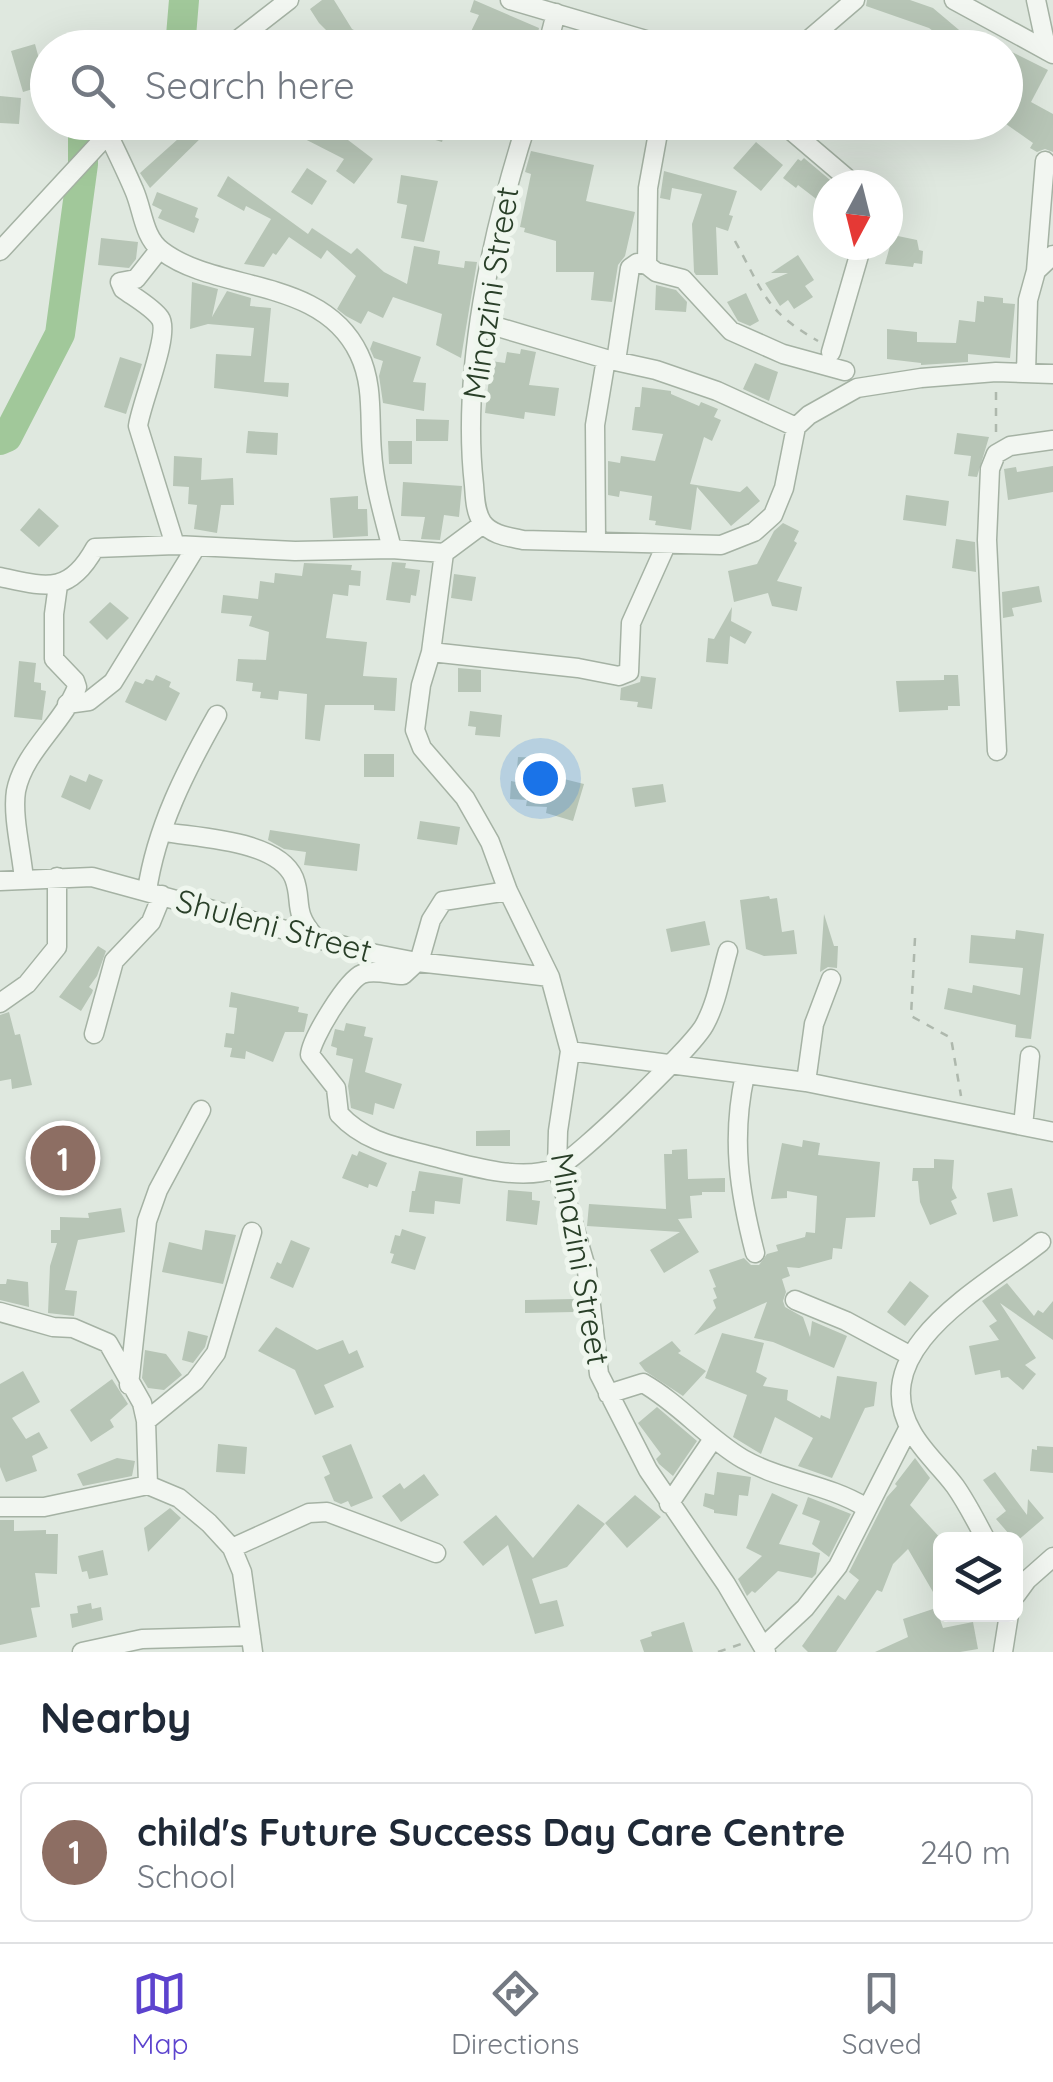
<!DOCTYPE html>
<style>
:root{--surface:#fff;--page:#f2f2f3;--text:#1f2937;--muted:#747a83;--line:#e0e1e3;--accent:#5c43ce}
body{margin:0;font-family:Quicksand,sans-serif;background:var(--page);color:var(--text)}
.controls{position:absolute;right:30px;bottom:30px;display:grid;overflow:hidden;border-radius:15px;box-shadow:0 10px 40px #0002}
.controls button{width:90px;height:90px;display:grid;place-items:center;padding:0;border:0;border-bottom:2px solid var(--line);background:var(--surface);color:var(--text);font:50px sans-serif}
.compass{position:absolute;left:813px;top:170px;width:90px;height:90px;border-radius:50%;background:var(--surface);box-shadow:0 10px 40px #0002;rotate:187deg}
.you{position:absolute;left:540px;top:778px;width:35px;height:35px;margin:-25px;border:8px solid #fff;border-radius:50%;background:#1a73e8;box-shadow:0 0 0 15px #1a73e833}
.badge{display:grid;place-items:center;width:65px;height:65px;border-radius:50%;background:var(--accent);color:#fff;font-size:32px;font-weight:700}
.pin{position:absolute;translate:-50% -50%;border:5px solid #fff;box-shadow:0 2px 10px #0006}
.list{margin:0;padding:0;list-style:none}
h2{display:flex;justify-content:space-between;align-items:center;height:130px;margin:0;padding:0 40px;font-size:42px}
h2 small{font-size:32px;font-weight:400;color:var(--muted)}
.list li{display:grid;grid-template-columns:65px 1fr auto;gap:30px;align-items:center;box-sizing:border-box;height:140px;margin:0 20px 20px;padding:0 20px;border:2px solid var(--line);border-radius:15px}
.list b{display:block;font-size:38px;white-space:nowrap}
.list p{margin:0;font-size:32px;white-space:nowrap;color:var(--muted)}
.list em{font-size:32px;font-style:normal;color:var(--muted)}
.icon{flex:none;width:55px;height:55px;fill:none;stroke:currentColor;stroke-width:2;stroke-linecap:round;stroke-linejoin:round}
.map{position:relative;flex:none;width:1053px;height:1652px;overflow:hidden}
.search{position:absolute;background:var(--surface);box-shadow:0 10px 40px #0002;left:30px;right:30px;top:30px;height:110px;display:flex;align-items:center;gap:25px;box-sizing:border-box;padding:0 35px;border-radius:55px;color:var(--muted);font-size:38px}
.sheet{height:290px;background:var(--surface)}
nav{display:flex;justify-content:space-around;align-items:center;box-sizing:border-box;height:140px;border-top:2px solid var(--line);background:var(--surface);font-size:28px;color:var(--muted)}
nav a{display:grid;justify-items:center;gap:5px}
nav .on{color:var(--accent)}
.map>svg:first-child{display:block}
</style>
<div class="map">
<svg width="1053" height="1652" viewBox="0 0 1053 1652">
<rect width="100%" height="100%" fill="#dfe8df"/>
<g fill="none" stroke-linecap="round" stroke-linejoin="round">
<path stroke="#a1c89a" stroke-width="30" d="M180 48 184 0
M0 440 7 437 60 334 83 164V122"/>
</g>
<path fill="#b7c5b6" d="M322 0H334L352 29 389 48H328L336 40 319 23 310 9Z
M474 0 539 28 535 48H463L479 15 470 12Z
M867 0H910L933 8 965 35 955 47 929 28 866 6Z
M35 44 46 85 23 92 11 51Z
M1006 49 1048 70 1031 102 1053 114V152L1045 149 1037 152 1030 148 1033 143 1006 124Z
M0 96 21 98 19 124 0 123Z
M197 122H204L210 129 150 188 140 173Z
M301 122H357L348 140 373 159 354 184 336 171 344 159 293 133Z
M414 122H458L453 138 444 135 442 142 422 136 424 128Z
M756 142 783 165 761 191 733 168Z
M531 151 594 165 586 201 635 212 625 256 618 265 612 302 591 300 594 272H556V241L524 232 525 228 520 227 531 174 525 172Z
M804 158 836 185H828V208L798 185 796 188 783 178 798 159 801 161Z
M307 168 327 181 312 205 291 192Z
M664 171 737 191 729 215 733 216 728 231 716 227 718 275H696L694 272 692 224 702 194 672 188 670 200 660 198Z
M401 175 438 181 424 242 401 238 407 205 397 203Z
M228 176 308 234 312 228 351 254 357 248 384 272 407 284 414 246 440 251 438 264 464 268 465 261 477 262 461 358 436 345 442 314 393 297 383 318 368 311 361 324 346 316 337 309 356 276 327 250 321 259 289 237 276 255 273 253 264 267 244 264 271 219 246 206 244 211 217 196Z
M157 192 198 208 195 217 199 219 194 233 158 218 162 210 152 205Z
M893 235 917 240 919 250 923 251 922 264 914 263 913 267 885 264Z
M101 238 138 242 136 259 129 268 98 265Z
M798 255 814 280 805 286 813 297 794 309 788 300 780 306 765 283 788 273H771Z
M192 282 218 289 212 317 227 291 251 298 250 306 271 308 264 382 289 383 288 397 214 388 216 354 251 356 254 328 208 324 190 329Z
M656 285 676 290 687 302 686 312 655 310Z
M746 293 759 321 750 326 738 321 727 302Z
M984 296 1003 298V303L1015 304 1010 358 968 354V362L921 365V363L887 359V329L917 332V342L956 343 959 320 975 322 977 301 984 302Z
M373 341 421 357 413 382 426 383 424 411 383 403 379 376 383 361 374 358 370 349Z
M521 349 536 352 529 385 559 388 555 416 525 412 524 419 485 413 491 361 505 363 507 352 520 354Z
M120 357 142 364 126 414 104 407Z
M755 363 778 372 769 401 743 389Z
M642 387 671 391V394L699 406 701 402 718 409 714 417 721 420 712 441 704 437 690 484 740 492 747 486 760 501 731 526 697 487 691 530 655 525 656 521 649 520 652 496 620 491 619 497 608 495V461L620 463 621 456 655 461 663 434 632 430 635 407H640Z
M416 419 449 420 448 441H416Z
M248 431 278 433 277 455 246 453Z
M957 433 989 437 977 477 968 476 971 456 954 454Z
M388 441H412V464H389Z
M174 456 202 458 201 480 233 478 234 505H221L217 533 194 529 197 505 188 504 189 487 173 486Z
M1053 466V492L1008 500 1004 469 1016 467 1017 472Z
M403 482 462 486 459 517 444 515 440 540 421 539 425 517 401 516Z
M906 495 949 501 946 526 903 520Z
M358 496V509H367L368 536 333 538 330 498Z
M39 508 59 526 39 547 20 530Z
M783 523 799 531 794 541 797 543 777 581 802 587 797 611 772 606 768 593 734 602 728 571 757 564 774 531Z
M956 539 975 542 976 572 952 568Z
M392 562 406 563 405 568 420 570 416 596 411 595 410 603 386 600Z
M304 563 352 565 351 570 361 571 360 586 349 585 348 596 333 594 326 638 367 642 363 676 397 678 395 711 374 710V705H325L320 741 305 739 307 694 279 691 278 700 260 698 261 692 252 691 253 683 236 681 238 659 266 660 269 632 249 626 252 616 221 613 223 595 258 599 260 581 274 583 275 573 302 576Z
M454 574 476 577 472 601 451 598Z
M1039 586 1042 602 1012 608 1014 616 1003 618 1002 592Z
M110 602 129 618 107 640 89 622Z
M732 607 731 621 752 632 745 644 730 636 728 664 706 662 708 638 714 639Z
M19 661 36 663 34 682 41 683V690L46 691 42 720 14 717Z
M458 668 481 670V692H458Z
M156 675 171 682 169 687 180 693 166 721 125 702 135 681 143 684 146 679 153 681Z
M944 675H958L960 706H948V710L899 712 896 681 944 680Z
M641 676 656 678 652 709 637 707 638 702 620 700 621 688 640 682Z
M470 711 502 715 500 737 475 735 476 727 468 726Z
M364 754H394V777H364Z
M518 757 542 758 540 773 584 784 573 821 546 813 547 807 526 806 527 800 510 799 511 781 516 782Z
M89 774 103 780 90 810 61 797 70 775 86 782Z
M663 784 666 802 635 807 632 788Z
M420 821 460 827 457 845 417 839Z
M270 830 360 844 357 871 304 865 306 852 284 849 268 840Z
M769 896 770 899 777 898 782 932 794 930 797 954 764 956 746 949 740 900Z
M824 914 834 946H838L837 968 828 967 820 972Z
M705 921 710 945 671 952 666 929Z
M1016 930 1044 934 1031 1039 1015 1037 1016 1025 944 1009 948 988 972 993 973 985 1020 995 1023 968 969 963 971 935 1015 939Z
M98 946 106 951 97 976 89 987 93 990 92 993 81 1011 59 997Z
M231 992 299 1007 298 1012 308 1014 304 1032H285L273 1062 246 1051 245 1059 230 1057 232 1048 224 1047 226 1033 234 1034 237 1008 229 1007Z
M9 1012 15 1035 20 1034 32 1085 12 1089 11 1079 0 1081V1015Z
M346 1023 366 1027 364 1036 373 1038 365 1072 402 1084 394 1109 375 1103 373 1115 351 1108 348 1086 353 1059 336 1055 337 1048 331 1046 335 1029 344 1031Z
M510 1130V1146H476V1131Z
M803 1140 820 1143 818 1155 880 1162 875 1217 846 1218 842 1249 833 1248 832 1259 799 1268 787 1267 790 1276 782 1279 786 1292 783 1301 785 1307 803 1317 810 1337 812 1321 847 1336 834 1368 773 1342 754 1338 767 1302 694 1335 716 1308 713 1300 717 1298 713 1288 716 1287 709 1270 744 1258 751 1265H759L767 1254 778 1251 776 1245 805 1237 806 1232 815 1233 817 1196 787 1191V1198L771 1199 782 1143 802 1147Z
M687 1149 688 1179 725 1178V1192H702V1195L690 1196 692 1218 678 1219 699 1252 664 1273 650 1250 680 1232 587 1226 589 1204 666 1209 664 1154H672V1150Z
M359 1151 387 1163 377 1187 369 1184 368 1188 342 1178 352 1154 357 1156Z
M934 1159 954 1160 952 1188 957 1198 951 1201 957 1214 930 1225 920 1202 918 1181H912L913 1168H934Z
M419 1171 463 1178 460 1204 435 1201 434 1214 409 1212 412 1191H415Z
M1012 1188 1018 1216 993 1222 987 1193Z
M508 1190 532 1192V1200L540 1201 537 1225 506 1221Z
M121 1208 125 1232 78 1240 65 1290 77 1291 74 1316 48 1313 50 1266 57 1243H51V1230H60V1217L89 1218 88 1213Z
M402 1229 426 1237 415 1270 391 1263 394 1254 390 1253 395 1235 400 1236Z
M205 1230 236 1235 223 1284 162 1272 169 1242 202 1250Z
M291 1240 310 1248 293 1288 270 1278 277 1262 281 1264Z
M7 1279 28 1282 29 1307 0 1300V1284H6Z
M910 1281 929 1296 905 1326 887 1312Z
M1007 1283 1034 1316 1038 1310 1043 1313 1053 1301V1340L1000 1303 1036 1358 1025 1365 1036 1374 1023 1390 1008 1377 1001 1378 1000 1370 975 1375 969 1346 999 1340 989 1326 997 1321 982 1301Z
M574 1299V1312L525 1313V1300Z
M276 1327 317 1350 343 1340 349 1354 357 1350 364 1367 324 1385 334 1407 315 1415 295 1370 258 1351Z
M188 1331 208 1336 205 1347 193 1363 182 1360Z
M722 1333 764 1343 756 1372 767 1378 763 1386 788 1390 787 1400 820 1418 821 1415 830 1419 837 1376 877 1382 874 1406 865 1408 832 1478 798 1466 813 1438 775 1417 761 1454 733 1437 747 1395 705 1378Z
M672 1341 681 1351 678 1353 706 1371 683 1396 645 1371 639 1363Z
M145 1350 166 1354 182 1375 164 1390 148 1388 142 1378Z
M23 1371 40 1402 12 1418 26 1439 39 1432 48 1448 32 1456 37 1471 6 1482 0 1467V1384Z
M112 1379 128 1404 110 1420 114 1427 91 1442 70 1410Z
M657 1407 697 1441 673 1476 659 1464 656 1459 661 1454 638 1423Z
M218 1444 247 1447 245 1474 216 1472Z
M351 1444 373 1498 351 1507 348 1501 341 1504 334 1501 324 1477 330 1474 322 1456Z
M1037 1446 1053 1447V1473L1030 1471 1032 1449 1037 1450Z
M117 1458 135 1461 132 1476 83 1486 77 1474Z
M915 1458 930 1478 910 1505 942 1540 933 1551 940 1563V1604L908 1549 893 1564 882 1592 877 1590 836 1652H808L802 1646 838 1595 845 1600 859 1580 849 1572 887 1497 897 1486 895 1484Z
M717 1472 751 1477 748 1496 739 1495 737 1516 714 1513V1510L703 1506 705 1493 714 1495Z
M995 1472 1027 1515 1028 1499 1044 1518 1016 1542 996 1519 1006 1511 983 1480Z
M424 1474 439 1495 401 1522 382 1496 400 1483 404 1489Z
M772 1493 798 1505 779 1544 820 1553 816 1574 812 1578 778 1571 755 1593 752 1591 747 1596 738 1579 762 1556 746 1548Z
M635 1495 661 1517 627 1548 605 1523Z
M808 1497 851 1514 829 1557 812 1544 820 1521 802 1514Z
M578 1504 605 1524 567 1567 532 1579 540 1604 557 1600 564 1626 535 1634 508 1545 483 1566 463 1542 496 1515 533 1558Z
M170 1508 181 1518 148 1552 144 1528Z
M0 1520H14V1531L46 1530V1534H58L57 1574 35 1573 40 1607 31 1608 37 1637 0 1645Z
M103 1550 108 1575 89 1579 87 1571 82 1572 78 1556Z
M91 1603 92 1609 101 1607 103 1620 72 1628 70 1614 78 1613 77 1606Z
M936 1608 943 1628 973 1622 978 1649 960 1652H875L908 1637 903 1619Z
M684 1622 693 1652H644L640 1640 652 1636 651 1632Z"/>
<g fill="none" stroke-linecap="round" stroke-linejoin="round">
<g stroke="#a5b2a4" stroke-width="21">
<path id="minor" d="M510 0 673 48
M954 0 1053 54
M1036 0 1047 51
M227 48 289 0
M547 48 556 13
M799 48 855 0
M527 122C492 231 461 371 474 485 475 497 475 511 482 522 491 535 509 537 523 540L721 545 754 532 773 515 784 488 796 427 809 415 857 388 921 378 996 372 1053 374
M781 122 855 185
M108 134C117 153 126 171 134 190 143 210 143 237 162 251 217 293 322 276 359 354 374 385 369 419 372 452 374 485 384 517 392 549
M159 250 136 279 120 282 123 289C134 297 152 307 160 318 171 333 141 403 138 426L175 545
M0 251 108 134 124 122
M647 265 648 188 660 122
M1036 271 1045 161
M481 322 606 359 656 370 717 391 796 427
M831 352 862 245
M616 361 630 268 637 263 647 265 656 272 683 279 731 331 783 354 845 371
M1026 373 1028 300 1036 271 1053 255
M483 524 444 553 431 652 421 685 415 730 422 748 465 798 490 842 508 891 550 977 570 1051 558 1131 557 1168 587 1271 599 1374 648 1470 726 1584 766 1652
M596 541 595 425 606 359
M0 577C46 587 69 595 95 548L175 545 295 551 392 549 444 553
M431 652 578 668 619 676 629 672 631 623 666 545
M67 704 89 701 113 682 196 547
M997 751 987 540 990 469 996 454 1010 446 1053 440
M164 832C199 838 278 840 294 878 303 901 292 911 314 936
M24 880C22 854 12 816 16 791 24 751 63 724 77 687L75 681 54 659V614L58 585
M0 881 92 877 366 952 417 962 550 977
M147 891C156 828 186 770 217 715
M417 962 403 975C391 975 374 969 362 974 347 980 311 1039 310 1055L336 1088 339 1114C366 1143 398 1147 435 1157 469 1166 522 1182 556 1168 576 1160 695 1045 705 1024 717 1002 721 975 728 951
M419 962 431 920 443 901 508 891
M0 1003 27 984 57 947V877
M94 1034 114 961 151 922 162 895
M570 1051 806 1082 1053 1132
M745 1075C731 1138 739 1191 755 1253
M806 1082 814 1024 831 979
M1023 1126 1030 1056
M795 1300 846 1321 911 1356
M0 1312 53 1327 73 1328 108 1343 142 1403 146 1421 148 1485
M129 1385 147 1221 158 1190 201 1110
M608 1394 643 1383C680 1404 707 1438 743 1459 782 1481 827 1484 865 1507
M146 1421 195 1381 216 1353 252 1232
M669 1504 713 1439
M0 1507H44L148 1485 179 1498 209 1523 232 1548 242 1572 253 1652
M986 1540C976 1521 967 1503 955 1486 941 1467 923 1452 912 1432 863 1348 988 1285 1041 1242
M232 1548 309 1513 327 1512 436 1553
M1016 1595 1027 1580 1053 1557
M763 1647 805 1608 838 1566 909 1427
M82 1652 142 1639 251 1636
M1003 1652 1009 1614"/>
</g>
<path stroke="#aeb8ad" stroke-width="2.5" stroke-dasharray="8 8" stroke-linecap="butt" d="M735 241C764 293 764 310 818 341
M996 432V390
M915 938 911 1016 951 1038 961 1096
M718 1652 741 1644"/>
<use href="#minor" stroke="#f2f6f1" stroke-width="18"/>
</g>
<g text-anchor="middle" stroke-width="10" stroke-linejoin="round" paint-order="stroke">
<g font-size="32" fill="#293f28" stroke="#eff6ee">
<text transform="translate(491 293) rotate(-81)" y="11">Minazini Street</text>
<text transform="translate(274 926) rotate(15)" y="11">Shuleni Street</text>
<text transform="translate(580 1259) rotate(80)" y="11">Minazini Street</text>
</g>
</g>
</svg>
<div class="controls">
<button><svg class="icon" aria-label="layers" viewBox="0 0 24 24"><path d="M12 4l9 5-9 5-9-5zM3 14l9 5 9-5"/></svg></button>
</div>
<svg class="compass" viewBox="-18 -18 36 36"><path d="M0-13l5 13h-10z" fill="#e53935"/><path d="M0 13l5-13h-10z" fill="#747a83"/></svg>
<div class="you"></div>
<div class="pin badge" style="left:63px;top:1158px;background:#8d6e63">1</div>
<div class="search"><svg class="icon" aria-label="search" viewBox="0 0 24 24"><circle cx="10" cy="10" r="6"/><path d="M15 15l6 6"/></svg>Search here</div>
</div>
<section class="sheet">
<h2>Nearby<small></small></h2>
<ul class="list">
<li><span class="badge" style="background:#8d6e63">1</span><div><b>child's Future Success Day Care Centre</b><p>School</p></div><em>240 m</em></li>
</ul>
</section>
<nav>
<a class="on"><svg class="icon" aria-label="map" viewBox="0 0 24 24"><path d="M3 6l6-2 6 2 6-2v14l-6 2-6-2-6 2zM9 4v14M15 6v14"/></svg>Map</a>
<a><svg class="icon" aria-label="directions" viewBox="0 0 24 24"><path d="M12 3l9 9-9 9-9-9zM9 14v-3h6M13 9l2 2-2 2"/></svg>Directions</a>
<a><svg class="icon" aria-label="saved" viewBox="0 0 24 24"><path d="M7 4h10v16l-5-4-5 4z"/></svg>Saved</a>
</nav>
